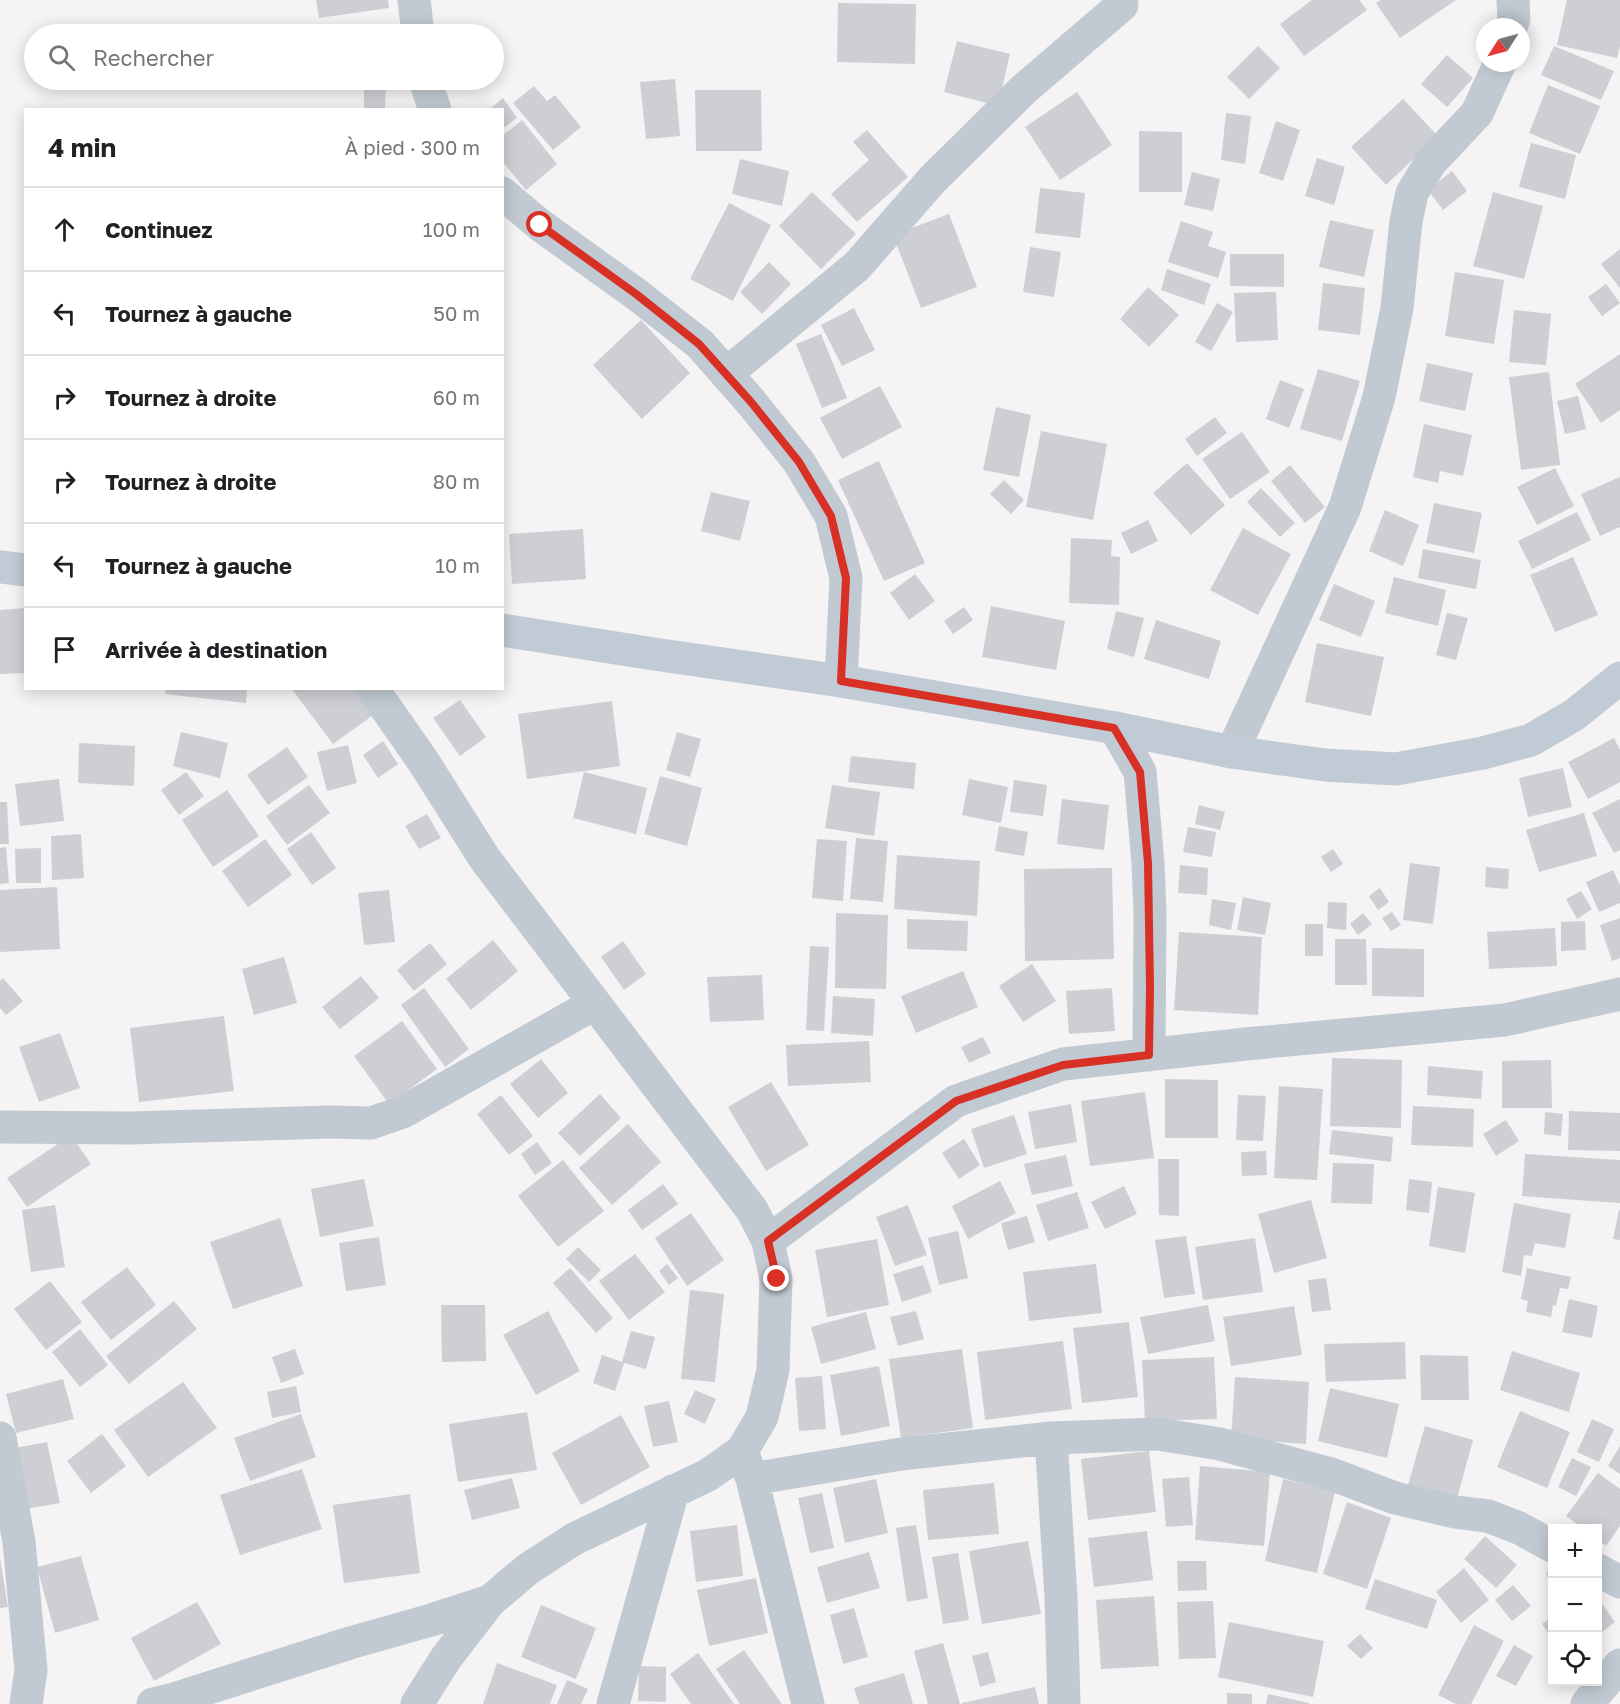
<!DOCTYPE html>
<html lang="fr">
<meta charset="utf-8">
<style>
:root{--surface:#fff;--page:#f2f2f2;--text:#202124;--muted:#757577;--line:#e0e0e0}
body{margin:0;font-family:"Golos Text",sans-serif;background:var(--page);color:var(--text)}
.controls{position:absolute;right:18px;bottom:18px;display:grid;overflow:hidden;border-radius:0px;box-shadow:0 3px 15px #0003}
.controls button{width:54px;height:54px;display:grid;place-items:center;padding:0;border:0;border-bottom:2px solid var(--line);background:var(--surface);color:var(--text);font:30px sans-serif}
.compass{position:absolute;left:1476px;top:18px;width:54px;height:54px;border-radius:50%;background:var(--surface);box-shadow:0 3px 15px #0003;rotate:234deg}
.stop{position:absolute;width:18px;height:18px;margin:-14px;border:4px solid #d93025;border-radius:50%;background:#fff}
.stop.end{background:#d93025;border-color:#fff;box-shadow:0 2px 6px #0008}
.list{margin:0;padding:0;list-style:none}
h2{display:flex;justify-content:space-between;align-items:center;height:78px;margin:0;padding:0 24px;font-size:26px}
h2 small{font-size:20px;font-weight:400;color:var(--muted)}
.list li{display:grid;grid-template-columns:39px 1fr auto;gap:18px;align-items:center;box-sizing:border-box;height:84px;padding:0 24px;border-top:2px solid var(--line)}
.list b{display:block;font-size:22px;white-space:nowrap}
.list em{font-size:20px;font-style:normal;color:var(--muted)}
.icon{flex:none;width:33px;height:33px;fill:none;stroke:currentColor;stroke-width:2;stroke-linecap:round;stroke-linejoin:round}
.map{position:relative;flex:none;width:1620px;height:1704px;overflow:hidden}
.search{position:absolute;background:var(--surface);box-shadow:0 3px 15px #0003;left:24px;top:24px;width:480px;height:66px;display:flex;align-items:center;gap:15px;box-sizing:border-box;padding:0 21px;border-radius:33px;color:var(--muted);font-size:22px}
.panel{position:absolute;background:var(--surface);box-shadow:0 3px 15px #0003;left:24px;top:108px;width:480px;height:582px;border-radius:0px}
.map>svg:first-child{display:block}
</style>
<div class="map">
<svg width="1620" height="1704" viewBox="0 0 1620 1704">
<rect width="100%" height="100%" fill="#f5f3f3"/>
<path fill="#cdcfd5" d="M316 0H388L389 8 319 18Z
M1312 0H1359L1367 10 1304 56 1280 24Z
M1381 0H1456L1400 38 1376 3Z
M1567 0H1620V46L1617 58 1557 45Z
M838 3 916 4 915 64 837 62Z
M367 26H386V34H367Z
M957 41 1010 54 998 106 944 92Z
M1258 46 1280 68 1249 99 1227 77Z
M1554 46 1614 71 1601 100 1541 75Z
M1447 55 1473 78 1447 107 1421 84Z
M675 79 680 136 646 139 640 82Z
M364 80H386L385 109H364Z
M1548 85 1600 106 1580 154 1529 133Z
M534 86 547 101 555 95 581 127 553 150 513 103Z
M695 90H761L762 151H696Z
M1077 92 1112 145 1060 180 1025 127Z
M503 98 517 118 502 129V110H489Z
M1403 99 1438 136 1386 185 1351 147Z
M1226 113 1251 116 1245 164 1221 160Z
M522 120 557 164 526 190 502 161V136Z
M1276 121 1300 130 1283 181 1259 173Z
M867 130 908 177 857 222 831 194 869 160 853 142Z
M1139 131 1182 132V192H1139Z
M1531 143 1576 155 1565 199 1519 187Z
M1317 158 1345 167 1334 205 1305 196Z
M740 159 789 171 782 206 732 194Z
M1452 171 1467 191 1443 210 1428 190Z
M1192 172 1220 179 1213 211 1184 205Z
M1040 188 1085 193 1080 238 1035 233Z
M812 192 856 234 821 269 779 226Z
M1493 192 1543 206 1524 279 1473 266Z
M729 203 771 225 733 301 690 279Z
M949 214 977 287 921 308 893 235Z
M1330 220 1374 230 1364 277 1319 267Z
M1181 221 1213 232 1208 246 1226 252 1218 278 1168 262Z
M1030 247 1061 252 1054 297 1023 292Z
M1620 249V288L1601 264Z
M1230 254H1284V287L1230 286Z
M769 262 791 284 762 314 740 292Z
M1167 269 1211 284 1204 305 1161 290Z
M1455 272 1504 280 1494 344 1445 336Z
M1323 283 1365 288 1360 335 1318 330Z
M1606 284 1620 303 1602 316 1588 297Z
M1148 287 1179 315 1149 347 1120 319Z
M1276 292 1278 340 1236 342 1234 293Z
M1217 303 1233 312 1211 351 1195 342Z
M854 308 875 350 842 366 821 325Z
M1514 310 1551 314 1546 365 1509 362Z
M641 320 690 373 642 419 593 365Z
M821 334 847 398 822 408 796 344Z
M1620 354V410L1601 423 1575 384Z
M1427 363 1473 373 1465 411 1419 401Z
M1318 369 1360 381 1342 441 1300 429Z
M1549 372 1560 465 1521 470 1509 377Z
M1280 380 1304 389 1289 428 1266 419Z
M880 386 902 427 842 459 820 418Z
M1578 396 1586 429 1565 434 1557 401Z
M996 407 1031 415 1019 477 983 470Z
M1215 417 1227 433 1197 456 1185 439Z
M1424 424 1472 435 1463 476 1440 471 1438 483 1413 477Z
M1041 431 1107 444 1093 520 1026 507Z
M1242 432 1270 472 1230 499 1202 459Z
M879 461 925 563 884 581 838 480Z
M1187 463 1225 505 1191 535 1153 493Z
M1290 465 1325 507 1305 523 1271 481Z
M1555 468 1574 506 1537 525 1517 487Z
M1620 477V527L1600 536 1581 494Z
M1004 480 1024 500 1011 514 990 494Z
M1261 488 1295 523 1280 537 1247 502Z
M711 492 750 501 740 541 701 531Z
M1434 503 1482 513 1474 553 1426 543Z
M1385 510 1419 525 1403 566 1369 551Z
M1577 512 1591 540 1532 569 1518 541Z
M1148 520 1158 541 1131 554 1121 533Z
M1243 528 1291 554 1258 615 1210 590Z
M583 529 586 579 512 584 509 534Z
M1071 538 1112 540 1111 556 1120 557 1119 605 1069 603Z
M1423 549 1481 560 1476 589 1418 578Z
M1573 557 1598 615 1555 632 1530 575Z
M915 574 935 601 909 620 890 593Z
M1394 577 1446 590 1438 626 1385 613Z
M1334 584 1375 601 1361 637 1319 620Z
M991 606 1065 621 1056 670 982 657Z
M964 607 973 620 953 634 944 621Z
M26 608V673L0 674V610Z
M1116 611 1144 618 1134 657 1107 649Z
M1447 613 1468 618 1456 660 1436 655Z
M1156 620 1221 641 1209 679 1144 659Z
M1317 643 1384 657 1371 716 1305 702Z
M166 688H247L246 703 165 694Z
M291 688H358L376 713 333 744Z
M460 700 486 737 460 756 433 718Z
M612 701 620 766 527 779 518 714Z
M181 732 228 743 220 778 173 766Z
M677 732 701 739 690 777 666 770Z
M1614 738 1620 750V782L1588 799 1568 762Z
M383 741 398 764 378 778 363 755Z
M79 743 135 746 134 786 78 783Z
M348 745 357 783 327 791 317 752Z
M287 747 308 777 268 805 247 775Z
M851 756 916 763 914 789 848 782Z
M1563 768 1572 807 1528 817 1519 778Z
M186 772 204 796 179 815 161 790Z
M584 772 647 788 636 834 573 818Z
M660 776 702 788 687 846 644 834Z
M59 779 64 821 20 826 15 784Z
M969 779 1008 787 1001 823 962 815Z
M1014 780 1047 785 1043 816 1010 812Z
M309 785 330 813 287 845 266 816Z
M832 785 880 792 874 836 825 828Z
M227 790 259 836 213 867 182 820Z
M1062 799 1109 805 1104 850 1057 844Z
M1620 799V850L1614 853 1592 813Z
M0 802H7L9 844H0Z
M1199 805 1225 812 1220 830 1195 824Z
M1584 813 1597 856 1539 872 1526 830Z
M427 814 441 838 419 849 405 826Z
M999 826 1028 832 1024 856 995 851Z
M1188 827 1216 832 1212 857 1183 852Z
M311 832 336 868 312 885 287 849Z
M81 834 84 878 52 880 51 836Z
M856 838 888 841 883 902 850 899Z
M265 839 292 875 248 907 222 871Z
M817 839 847 841 843 901 812 898Z
M6 847 9 883 0 884V848Z
M41 848V883H16L15 849Z
M1333 849 1343 864 1331 872 1321 857Z
M897 855 980 861 977 916 894 909Z
M1410 863 1440 867 1433 924 1403 920Z
M1180 865 1208 868 1207 895 1178 893Z
M1486 867 1509 869 1508 889 1485 887Z
M1112 868 1114 959 1025 961 1024 869Z
M1613 870 1620 885V903L1599 912 1586 882Z
M57 887 60 949 0 952V890Z
M1380 888 1389 902 1378 910 1369 896Z
M389 890 395 942 364 945 358 893Z
M1581 891 1592 909 1577 919 1566 899Z
M1243 897 1271 903 1265 935 1237 930Z
M1212 899 1236 903 1231 930 1209 925Z
M1328 902 1347 903 1346 930 1327 928Z
M1392 912 1401 925 1391 931 1382 918Z
M836 913 888 915 886 989 835 988Z
M1363 913 1372 924 1358 935 1350 924Z
M1620 918V958L1612 961 1600 925Z
M907 919 968 921 967 951 907 949Z
M1585 921 1586 950 1561 951V922Z
M1305 924H1323V956H1305Z
M1555 928 1557 966 1489 969 1487 932Z
M1179 932 1262 937 1258 1015 1174 1010Z
M1335 939H1366L1367 985H1335Z
M493 940 518 971 471 1010 446 979Z
M623 941 646 974 624 990 601 957Z
M430 943 447 964 414 991 397 970Z
M810 946 829 947 824 1031 806 1030Z
M1372 948 1424 949V997L1372 996Z
M284 957 297 1003 254 1015 242 969Z
M1032 964 1056 1001 1023 1022 999 986Z
M963 971 978 1007 916 1033 901 996Z
M762 975 764 1020 710 1022 707 977Z
M361 976 379 998 340 1029 322 1007Z
M3 978 23 1001 6 1015 0 1008V981Z
M424 988 469 1049 445 1067 401 1005Z
M1112 988 1115 1031 1069 1034 1066 991Z
M833 996 875 999 873 1036 831 1033Z
M224 1016 234 1091 139 1102 130 1028Z
M402 1021 437 1069 389 1104 354 1056Z
M60 1033 80 1088 39 1102 19 1047Z
M983 1037 991 1053 969 1063 961 1047Z
M869 1041 871 1082 788 1086 786 1045Z
M1332 1058 1402 1060 1401 1128 1330 1126Z
M541 1059 568 1093 538 1118 510 1084Z
M1551 1060 1552 1108H1502V1061Z
M1428 1066 1483 1071 1481 1099 1427 1095Z
M1165 1079 1218 1080V1138H1165Z
M771 1082 809 1145 766 1171 728 1107Z
M1279 1086 1323 1089 1317 1180 1274 1178Z
M1145 1092 1154 1158 1090 1166 1081 1101Z
M600 1094 621 1118 580 1156 558 1133Z
M501 1095 533 1136 509 1155 477 1114Z
M1238 1095 1266 1096 1263 1141 1236 1140Z
M1071 1104 1077 1142 1035 1149 1028 1112Z
M1413 1106 1474 1109 1473 1147 1411 1145Z
M1569 1111 1620 1113V1151L1568 1150Z
M1545 1112 1563 1114 1561 1136 1544 1134Z
M1014 1115 1027 1154 984 1168 971 1129Z
M1506 1120 1519 1141 1496 1156 1483 1134Z
M628 1124 661 1162 612 1205 579 1168Z
M1332 1130 1393 1137 1391 1162 1329 1154Z
M71 1135 91 1164 27 1207 7 1178Z
M964 1139 980 1165 959 1179 942 1153Z
M537 1142 552 1163 535 1175 521 1154Z
M1266 1151 1267 1175 1242 1176 1241 1152Z
M1525 1154 1620 1160V1203L1522 1196Z
M1066 1155 1073 1186 1032 1195 1024 1164Z
M1158 1159H1179V1216L1159 1215Z
M563 1160 604 1211 558 1247 518 1196Z
M1333 1163 1374 1164 1372 1204 1331 1203Z
M364 1179 374 1226 320 1237 311 1189Z
M1409 1179 1432 1182 1429 1213 1406 1210Z
M1000 1181 1016 1213 968 1239 952 1206Z
M663 1184 678 1204 642 1230 628 1210Z
M1124 1186 1137 1214 1105 1229 1091 1202Z
M1438 1187 1475 1193 1465 1253 1429 1246Z
M1077 1192 1089 1228 1048 1241 1036 1205Z
M1311 1200 1327 1258 1274 1273 1258 1214Z
M1514 1203 1571 1214 1565 1248 1535 1243 1532 1256 1524 1255 1521 1276 1502 1272Z
M55 1205 65 1267 31 1272 22 1210Z
M908 1205 927 1255 895 1266 876 1217Z
M1619 1210H1620V1240L1613 1239Z
M691 1213 724 1260 687 1286 655 1238Z
M1027 1216 1035 1242 1008 1250 1001 1223Z
M280 1218 303 1286 233 1309 210 1242Z
M958 1231 968 1278 939 1285 928 1238Z
M1186 1236 1195 1294 1164 1298 1155 1240Z
M379 1237 386 1285 346 1291 339 1243Z
M1255 1238 1263 1292 1203 1300 1195 1247Z
M877 1239 889 1305 827 1317 815 1250Z
M578 1247 601 1270 589 1282 566 1259Z
M635 1254 665 1292 629 1320 599 1281Z
M667 1264 678 1278 669 1285 659 1271Z
M1096 1264 1102 1313 1029 1321 1023 1272Z
M923 1265 932 1292 902 1302 893 1274Z
M127 1267 156 1305 111 1340 81 1302Z
M570 1268 613 1318 596 1333 553 1283Z
M1527 1268 1571 1277 1568 1289 1560 1288 1556 1306 1553 1305 1551 1317 1526 1312 1528 1301 1521 1299Z
M1326 1278 1331 1310 1312 1312 1308 1280Z
M50 1281 82 1322 46 1350 14 1309Z
M690 1290 724 1294 715 1382 681 1379Z
M1569 1299 1598 1306 1592 1338 1562 1332Z
M174 1301 197 1329 129 1384 106 1356Z
M441 1305H485L486 1361 442 1362Z
M1208 1305 1215 1341 1148 1354 1140 1317Z
M1294 1306 1302 1355 1231 1366 1223 1317Z
M548 1311 580 1371 536 1395 503 1335Z
M916 1311 924 1339 898 1346 890 1317Z
M866 1312 876 1349 821 1364 811 1327Z
M1129 1322 1138 1397 1082 1403 1073 1328Z
M80 1329 108 1365 80 1387 52 1352Z
M631 1331 655 1337 646 1369 624 1363 615 1391 593 1383 602 1355 622 1362Z
M1063 1341 1072 1409 985 1420 977 1352Z
M1405 1342 1406 1379 1326 1382 1324 1344Z
M295 1349 304 1374 281 1383 272 1357Z
M962 1349 973 1428 901 1438 889 1359Z
M1512 1351 1580 1373 1569 1412 1500 1390Z
M1420 1355 1468 1356 1469 1400H1421Z
M1214 1357 1217 1419 1145 1421 1142 1360Z
M879 1366 890 1426 841 1436 830 1375Z
M822 1376 826 1429 799 1431 795 1378Z
M1235 1377 1309 1382 1306 1444 1231 1439Z
M63 1379 74 1419 16 1433 6 1394Z
M183 1382 217 1428 148 1477 114 1430Z
M296 1386 301 1412 272 1418 267 1392Z
M1330 1388 1399 1404 1387 1458 1318 1441Z
M695 1390 716 1399 705 1424 684 1414Z
M669 1401 678 1442 653 1447 644 1406Z
M1520 1411 1570 1432 1547 1488 1497 1467Z
M527 1412 537 1470 458 1482 449 1424Z
M301 1414 316 1457 250 1481 234 1438Z
M621 1415 650 1467 581 1505 552 1453Z
M1592 1419 1614 1429 1599 1462 1577 1452Z
M1425 1426 1473 1440 1455 1506 1406 1492Z
M102 1434 126 1466 91 1493 67 1461Z
M47 1442 60 1503 26 1509 15 1448Z
M1620 1446V1474L1608 1466Z
M1149 1451 1156 1512 1088 1520 1081 1459Z
M1572 1458 1591 1467 1576 1496 1558 1487Z
M1200 1466 1270 1472 1264 1546 1195 1540Z
M302 1469 322 1529 240 1555 220 1495Z
M1598 1473 1620 1489V1526L1606 1546 1598 1539V1528H1583L1566 1516Z
M1189 1477 1193 1525 1166 1527 1162 1479Z
M512 1478 520 1508 472 1520 464 1490Z
M876 1479 888 1533 845 1543 833 1488Z
M1283 1479 1335 1491 1317 1573 1265 1561Z
M994 1483 999 1534 928 1540 923 1490Z
M822 1493 834 1548 810 1553 798 1498Z
M410 1494 420 1573 344 1583 333 1505Z
M1347 1502 1391 1518 1367 1589 1323 1574Z
M737 1525 743 1576 696 1582 690 1531Z
M916 1525 928 1598 907 1602 896 1528Z
M1147 1531 1153 1580 1094 1587 1088 1538Z
M1485 1536 1517 1565 1496 1588 1464 1559Z
M1028 1541 1041 1614 982 1624 969 1551Z
M869 1552 880 1588 827 1603 817 1567Z
M958 1553 969 1620 943 1624 932 1557Z
M81 1556 99 1620 55 1633 37 1567Z
M0 1558 8 1607 0 1608Z
M1177 1561H1206L1207 1590 1178 1591Z
M1464 1568 1489 1600 1461 1623 1436 1592Z
M1552 1569V1585L1546 1573Z
M756 1578 768 1633 709 1646 697 1590Z
M1375 1579 1437 1600 1427 1629 1365 1609Z
M1513 1585 1531 1606 1512 1621 1495 1600Z
M1154 1596 1159 1666 1101 1669 1096 1600Z
M1598 1598 1615 1622 1598 1635Z
M1213 1601 1216 1658 1179 1659 1177 1602Z
M197 1602 221 1644 154 1681 131 1638Z
M541 1605 596 1628 576 1679 521 1657Z
M854 1608 868 1657 843 1664 830 1615Z
M1552 1617V1638L1542 1624Z
M1229 1622 1324 1641 1313 1697 1218 1677Z
M1474 1625 1504 1641 1471 1704H1456L1438 1695Z
M1360 1634 1373 1648 1361 1659 1347 1646Z
M943 1643 960 1704H928L914 1651Z
M1514 1645 1533 1656 1516 1686 1496 1676Z
M744 1650 782 1704H740L716 1669Z
M988 1652 996 1682 980 1687 972 1656Z
M698 1653 734 1704H691L670 1674Z
M497 1663 557 1685 550 1704H483Z
M639 1666 666 1667V1702L638 1701Z
M904 1673 913 1704H859L854 1688Z
M567 1680 588 1689 581 1704H557Z
M1035 1687 1039 1704H962V1703Z
M1227 1693 1252 1694V1704H1227Z
M1268 1694 1309 1703V1704H1266Z"/>
<g fill="none" stroke-linecap="round" stroke-linejoin="round">
<path stroke="#c1cad2" stroke-width="33" d="M414 0 418 34
M1511 27 1514 19 1513 0
M425 80 435 110
M502 193 540 225 636 294 700 344 751 402 799 462 831 516 846 578 841 681
M726 374 857 266 932 180 1023 90 1122 5
M372 688 423 761 485 859 752 1210 768 1241 776 1279 773 1370 762 1417 742 1451 708 1475 574 1539 528 1569 490 1601 446 1658 417 1704
M1115 728 1140 772 1148 863 1150 913 1149 1055
M1232 752 1345 507 1379 397 1397 308 1406 221 1412 193 1431 162 1477 113 1500 63
M0 1127 130 1128 330 1122 371 1123 403 1112 594 1004
M768 1241 956 1101 1063 1064 1246 1044 1505 1020 1620 994
M0 1438 19 1542 31 1670 26 1704
M1051 1438 1061 1597 1064 1704
M745 1459 752 1479 808 1704
M752 1479 901 1454 1051 1438 1158 1434 1220 1444 1331 1474 1395 1498 1455 1512 1488 1516 1519 1528 1552 1546
M1598 1570 1620 1582
M153 1704 174 1699 350 1643 431 1620 490 1601
M613 1704 673 1491
M1587 1704 1620 1665"/>
<path stroke="#c1cbd6" stroke-width="33" d="M0 567 26 570
M502 630 654 654 841 681 1115 728 1232 752 1325 765 1396 769 1483 753 1531 740 1574 715 1620 678"/>
</g>
<g fill="none" stroke-linecap="round" stroke-linejoin="round">
<path stroke="#d93025" stroke-width="8" d="M540 225 636 294 699 344 751 402 799 462 831 516 846 578 841 681 1114 728 1140 772 1148 863 1150 987 1149 1055 1063 1065 956 1101 768 1241 777 1279"/>
</g>
</svg>
<div class="controls">
<button>+</button>
<button>−</button>
<button><svg class="icon" aria-label="locate" viewBox="0 0 24 24"><circle cx="12" cy="12" r="6"/><path d="M12 2v4M12 18v4M2 12h4M18 12h4"/></svg></button>
</div>
<svg class="compass" viewBox="-18 -18 36 36"><path d="M0-13l5 13h-10z" fill="#e53935"/><path d="M0 13l5-13h-10z" fill="#757577"/></svg>
<div class="stop" style="left:540px;top:225px"></div>
<div class="stop end" style="left:777px;top:1279px"></div>
<div class="search"><svg class="icon" aria-label="search" viewBox="0 0 24 24"><circle cx="10" cy="10" r="6"/><path d="M15 15l6 6"/></svg>Rechercher</div>
<section class="panel">
<h2>4 min<small>À pied · 300 m</small></h2>
<ul class="list">
<li><svg class="icon" aria-label="ahead" viewBox="0 0 24 24"><path d="M12 20V5M6 11l6-6 6 6"/></svg><div><b>Continuez</b></div><em>100 m</em></li>
<li><svg class="icon" aria-label="left" viewBox="0 0 24 24"><path d="M17 20v-9H6M10 6l-5 5 5 5"/></svg><div><b>Tournez à gauche</b></div><em>50 m</em></li>
<li><svg class="icon" aria-label="right" viewBox="0 0 24 24"><path d="M7 20v-9h11M14 6l5 5-5 5"/></svg><div><b>Tournez à droite</b></div><em>60 m</em></li>
<li><svg class="icon" aria-label="right" viewBox="0 0 24 24"><path d="M7 20v-9h11M14 6l5 5-5 5"/></svg><div><b>Tournez à droite</b></div><em>80 m</em></li>
<li><svg class="icon" aria-label="left" viewBox="0 0 24 24"><path d="M17 20v-9H6M10 6l-5 5 5 5"/></svg><div><b>Tournez à gauche</b></div><em>10 m</em></li>
<li><svg class="icon" aria-label="arrive" viewBox="0 0 24 24"><path d="M6 21V4h12l-3 4 3 4H6"/></svg><div><b>Arrivée à destination</b></div></li>
</ul>
</section>
</div>
